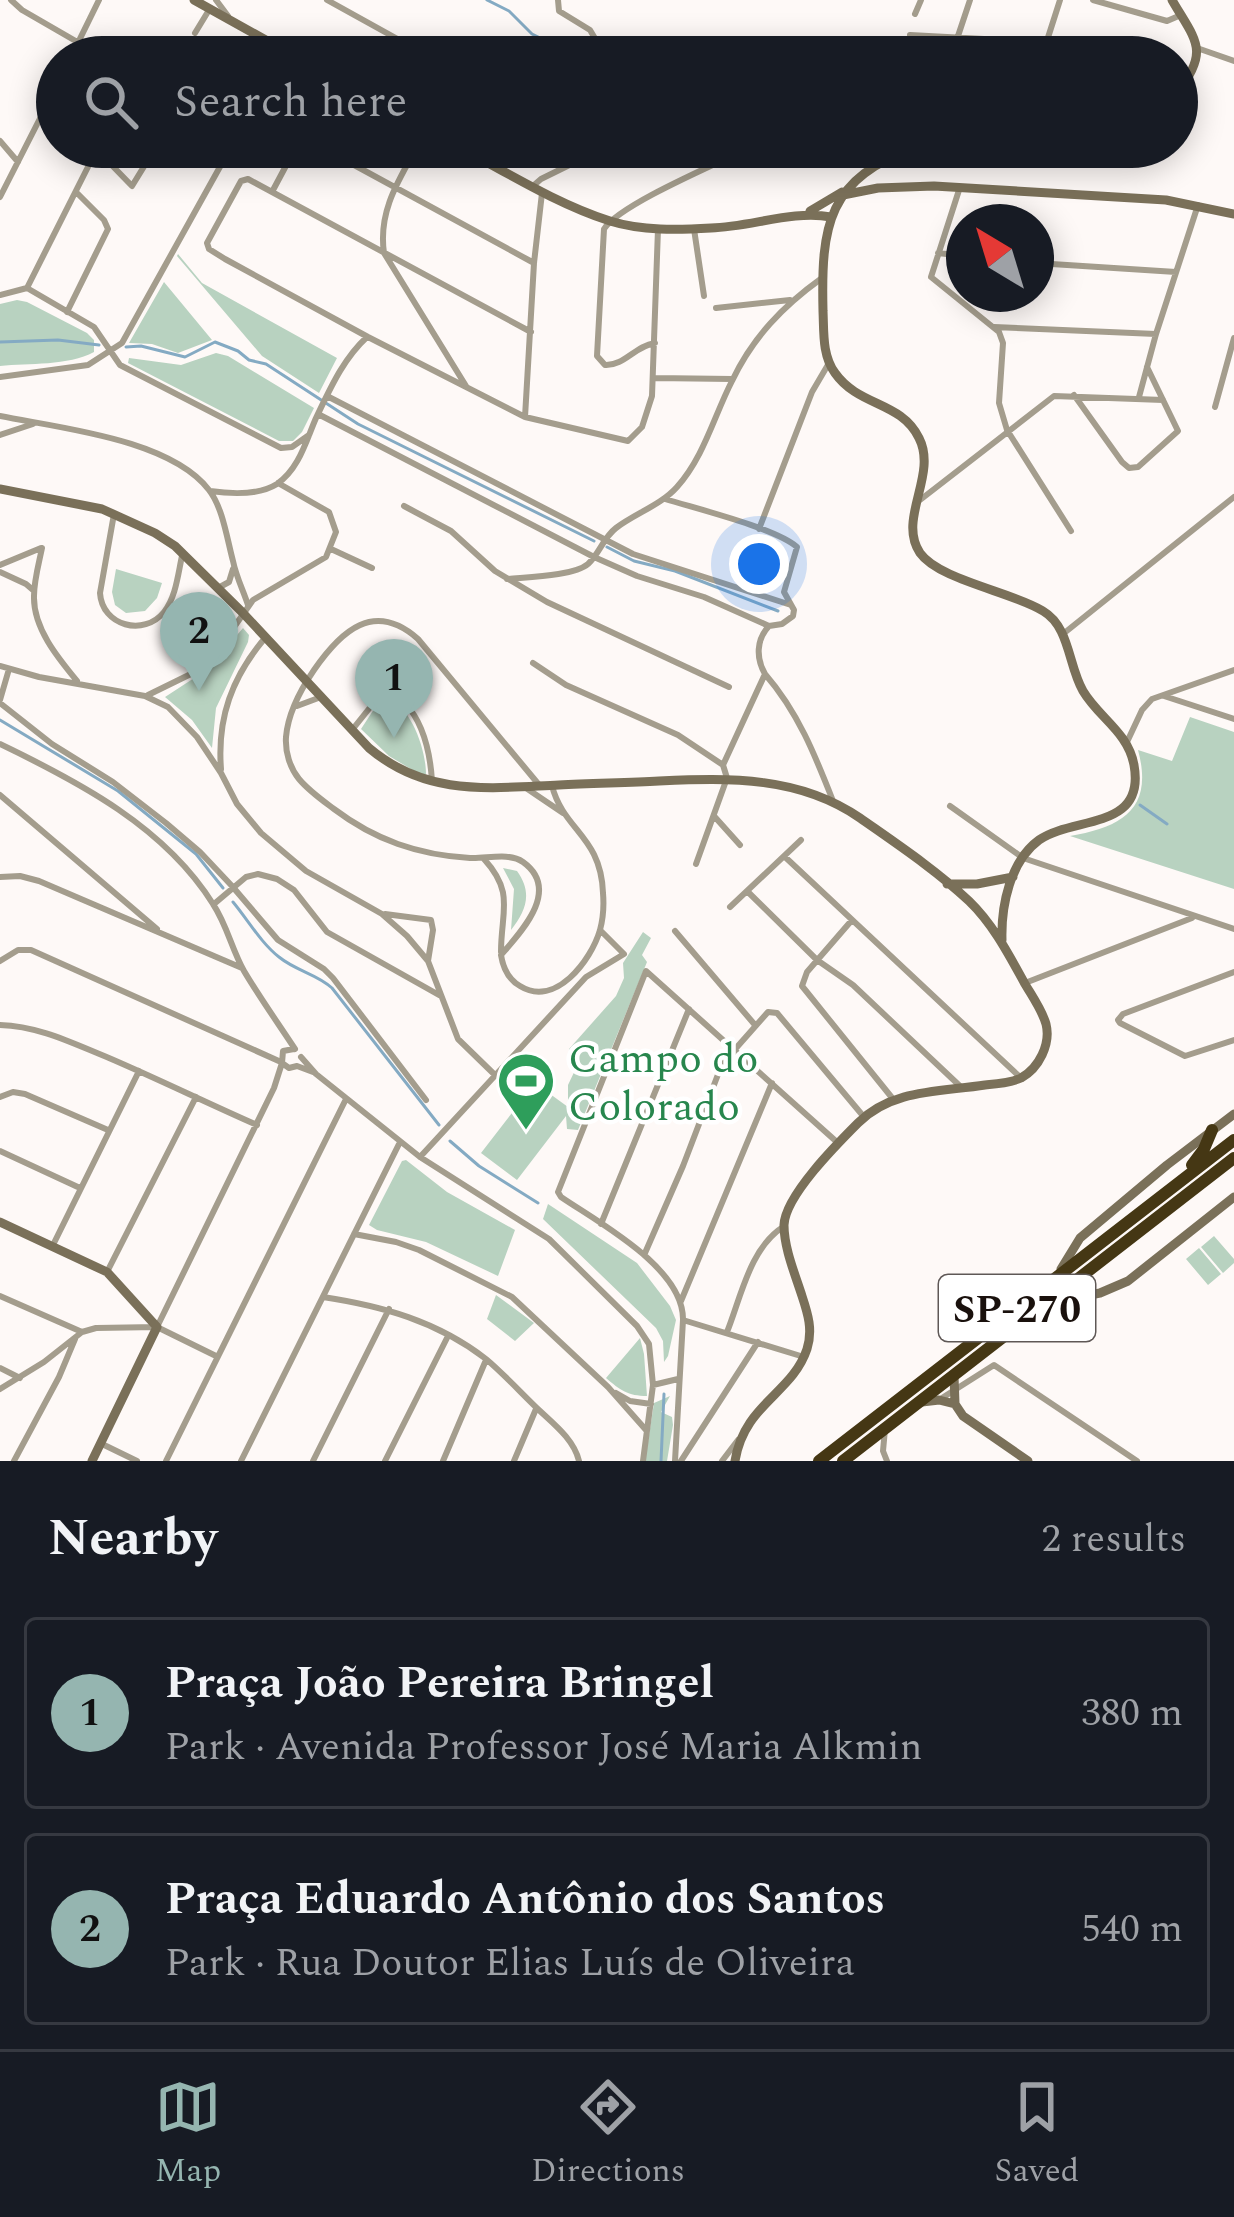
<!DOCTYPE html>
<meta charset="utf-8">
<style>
:root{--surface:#171b24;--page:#242831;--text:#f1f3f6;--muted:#9ea1a6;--line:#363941;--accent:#95b5b0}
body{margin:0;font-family:Spectral,serif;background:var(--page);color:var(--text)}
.compass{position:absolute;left:946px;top:204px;width:108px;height:108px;border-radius:50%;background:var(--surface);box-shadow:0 6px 30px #0003;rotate:322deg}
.you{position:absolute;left:759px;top:564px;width:42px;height:42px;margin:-30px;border:9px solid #fff;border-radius:50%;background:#1a73e8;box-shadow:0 0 0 18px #1a73e833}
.badge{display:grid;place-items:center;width:78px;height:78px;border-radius:50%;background:var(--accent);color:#111;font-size:39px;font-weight:700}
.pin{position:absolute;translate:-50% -99px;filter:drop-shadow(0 3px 6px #0008)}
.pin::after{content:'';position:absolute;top:63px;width:42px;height:36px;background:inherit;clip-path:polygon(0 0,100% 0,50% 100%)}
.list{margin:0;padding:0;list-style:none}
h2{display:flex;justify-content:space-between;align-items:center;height:156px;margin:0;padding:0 48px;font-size:51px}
h2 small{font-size:39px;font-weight:400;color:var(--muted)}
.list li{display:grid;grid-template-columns:78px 1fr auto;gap:36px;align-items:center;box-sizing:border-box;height:192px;margin:0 24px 24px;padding:0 24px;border:3px solid var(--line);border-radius:12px}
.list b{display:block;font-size:45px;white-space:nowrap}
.list p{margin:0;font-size:39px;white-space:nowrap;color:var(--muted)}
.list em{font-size:39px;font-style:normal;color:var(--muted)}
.icon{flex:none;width:66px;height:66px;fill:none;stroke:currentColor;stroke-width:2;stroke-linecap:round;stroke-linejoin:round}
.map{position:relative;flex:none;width:1234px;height:1461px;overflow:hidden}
.search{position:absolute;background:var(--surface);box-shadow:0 6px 30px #0003;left:36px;right:36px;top:36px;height:132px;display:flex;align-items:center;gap:30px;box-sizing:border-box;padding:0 42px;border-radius:66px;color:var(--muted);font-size:45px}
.sheet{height:588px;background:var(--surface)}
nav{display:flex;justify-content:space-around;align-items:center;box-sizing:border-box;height:168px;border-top:3px solid var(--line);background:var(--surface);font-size:33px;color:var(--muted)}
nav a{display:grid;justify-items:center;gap:6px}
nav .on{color:var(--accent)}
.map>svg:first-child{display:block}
</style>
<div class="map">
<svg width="1234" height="1461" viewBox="0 0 1234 1461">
<rect width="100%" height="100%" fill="#fef9f7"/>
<path fill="#b8d2c0" d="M878 37 903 38V40L935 44 911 57H899L887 45 822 54 717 57 869 43 870 39Z
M178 254 202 283 337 358 319 393 262 356 177 256Z
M164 282 212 340 178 353 152 344 129 343Z
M17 300 27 302 87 333 94 340V352C68 366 29 363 0 366V304Z
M216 353 228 356 314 408 302 432 293 441H279L128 363 129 358 181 365Z
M116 569 162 583 157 598 145 611 126 613 115 605 112 592Z
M243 628 249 635 248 642 216 708 212 748 192 720 165 697 208 669Z
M386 698C411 705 426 750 426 774L421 775 389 756 361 729 380 700Z
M1190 717 1234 732V889L1070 836C1122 827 1154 809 1138 750L1172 761Z
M503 868 517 871C533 893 526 911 511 930L514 889Z
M643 932 651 938 642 955 647 962 578 1130 567 1129 566 1116 517 1180 481 1153 535 1083 568 1107V1085L577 1066 569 1049 616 996 624 978 623 963Z
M406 1160 447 1192 515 1230 498 1276 426 1242 377 1230 369 1225 402 1161Z
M548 1204 637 1263 670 1306 676 1320 668 1356 664 1362 663 1341 656 1328 543 1219Z
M1214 1236 1234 1259V1263L1223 1273 1201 1247Z
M1199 1248 1221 1274 1208 1285 1186 1259Z
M496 1295 534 1323 515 1341 487 1319Z
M640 1338 644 1354 647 1396C628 1396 620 1390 606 1378Z
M670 1396 661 1412 672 1417 673 1425 667 1461H645L654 1403Z"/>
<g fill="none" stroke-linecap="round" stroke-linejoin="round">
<path stroke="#84aac3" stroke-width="3" d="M487 0 509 11 532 34 579 57
M617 55 650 50 696 55 861 42
M0 342 58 340 99 345
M126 347 141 346 185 357 215 342 238 351 249 360 266 364 358 424 594 541
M607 547 634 561 675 571 778 611
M0 720 118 791 196 854 223 888
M1140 805 1167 824
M233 902C248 920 261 943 279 957 296 971 317 974 332 988L439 1125
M450 1141 479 1166 538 1203
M661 1461 664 1394"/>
<path stroke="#a49d8d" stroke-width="6" d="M11 0 22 10 86 47 128 57
M216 0 228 16
M327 0 430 57
M558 0 559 11 590 30 606 57
M1093 0 1167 21 1181 15
M915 14 921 0
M195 33 209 10
M910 35 984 39 1069 57
M1197 48 1234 61
M1044 50 1060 0
M71 57 99 0
M937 57 955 45 970 0
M0 141 18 162
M321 147 534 263
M417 147C398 181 378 212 384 253L466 386
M97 150 132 186 156 147
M533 186 541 179 606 147
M960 187 931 277 999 332 1003 343 999 403 1007 430 1071 531
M272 192 296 147
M0 197 57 85
M694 229 704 296
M938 253 964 256
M1036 263 1176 272
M27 288 98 147
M0 295 27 288 94 327 120 365 281 448 292 447 309 435
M716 308 790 300
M67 312 108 229 104 220 77 193
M994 327 1156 334
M531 332 248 179 241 181 207 243 209 249 225 259 368 337 525 417 628 441 642 427 652 396 658 229
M655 343C635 346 624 366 605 365L597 356 604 229C620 204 719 163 751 147
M0 377 88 365 122 343 231 147
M654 378 732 379
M1074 395 1122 462 1129 468 1138 467 1178 431 1147 367
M327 396 633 554 791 605
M1139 397 1156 334 1198 205
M1215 407 1234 338
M318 414 594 557 637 576 704 597 769 626
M0 416C59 428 170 439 209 490 223 508 227 539 233 561 236 576 243 590 248 605
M525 417 534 263 542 193
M0 435 33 424
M210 491C231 494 258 496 277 484 299 469 306 441 316 418 330 389 343 359 367 337
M665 499C697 509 775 528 797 547L784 592 794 610 793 616 782 624 769 626C756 640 756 658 765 674L723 765
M920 500 1054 396 1163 400
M404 506 451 531 495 571 547 602 729 687
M114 514 100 593C102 626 144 637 164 612 176 597 178 574 182 556
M759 529 812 392 829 363
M42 548C39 563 34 580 34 596 33 628 58 658 77 681
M331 549 372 568
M0 565 41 548
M0 572 26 584 33 590
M507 579C527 577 574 576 588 564 600 553 603 538 616 528 636 513 661 505 677 487 704 457 714 416 732 381 753 337 783 306 822 278
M218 588 229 582 233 569
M1063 634 1234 497
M533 663 566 685 678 735 723 765 727 778 696 864
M0 666 39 677 145 696 168 707 197 737 221 773 237 804 261 833 306 871 382 914 407 936 428 961 458 1039 496 1076
M765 674C798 712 815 755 833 801
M148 695 199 670 218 650 253 600 326 557 336 532 329 512 278 483
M1164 696 1234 719
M0 700 9 669
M0 703 52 744 113 782 166 823 200 852 232 886 278 940 324 969 333 978 426 1100
M297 706 321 697
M352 730 380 695 386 692C420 703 430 749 432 781
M1127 742 1142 710 1152 699 1234 670
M0 744C79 782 165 827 213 904 227 925 232 950 244 971 260 998 278 1023 295 1049
M221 769C217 718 232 677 265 638
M540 786 418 639C374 600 341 631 314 670 301 689 288 713 286 737 285 752 290 768 299 779 309 791 322 800 334 809 375 840 418 855 470 858 486 859 509 852 523 862 562 890 520 933 501 955 503 968 508 979 520 986 555 1008 591 961 600 930 603 919 604 905 603 893 601 836 564 831 552 786
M526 788 563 813
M0 795 157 929
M950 806 1023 858 1234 929
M714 816 740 845
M784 856 1021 1078
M484 859C515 893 501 911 501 952
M0 877 20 876 39 881 242 968
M747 891 817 960 853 985 961 1087
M214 904 246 877 258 874 277 879 294 890 327 932 439 995
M730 907 801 840
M385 914 431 920 433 930 428 961
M852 920 807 972 802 986 893 1099
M675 931 755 1025
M0 961 18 950H31L281 1062
M1234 972 1123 1014 1118 1020 1120 1023 1185 1056 1234 1040
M1025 983 1192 918
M0 1025C39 1026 74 1044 109 1058 158 1079 207 1103 257 1125
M294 1049 283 1051 282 1063 289 1068 297 1066 313 1072
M301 1057 316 1074 420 1157 549 1239 637 1326 649 1344 653 1385 643 1461
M0 1097 13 1092 25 1094 108 1130
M0 1151 80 1188
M420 1157 574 990 586 977 624 954 600 930
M601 1224 689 1009
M354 1234 396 1242 419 1250 512 1297 608 1387 646 1430
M53 1245 139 1071
M645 1253 683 1166 722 1064 768 1012 777 1013 864 1117
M107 1272 196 1097
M0 1296 82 1332
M323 1297C382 1306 437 1321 486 1359 505 1375 522 1394 540 1411 555 1425 574 1440 579 1461
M681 1301 772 1083
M683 1320 804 1357
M157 1327 274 1088 282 1063
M727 1332C741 1297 750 1248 783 1227
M0 1368 20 1378
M653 1385 678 1379
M0 1389 44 1362 82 1332 96 1328 157 1327 216 1356
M616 1393 630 1401 651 1404
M942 1398 994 1365 1137 1461
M885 1429 883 1451 887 1461
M100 1443 137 1461
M14 1461 59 1377 75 1339
M166 1461 346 1099
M241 1461 400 1142
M313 1461 389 1309
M385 1461 448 1336
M443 1461 486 1360
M514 1461 536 1409
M675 1461 683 1320C684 1268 599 1223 561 1197L558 1192 646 971 838 1143
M681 1461 758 1342
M722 1461 738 1440"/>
<path stroke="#7a7059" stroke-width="9" d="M194 0 296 57
M1172 0C1195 40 1211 50 1177 93
M459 147C508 173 557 204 610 221 642 231 678 230 711 228 751 227 792 210 831 217
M918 147C827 177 821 226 823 311 824 332 822 355 835 373 859 407 901 401 919 438 938 475 897 519 920 553 939 580 1013 592 1043 611 1070 627 1068 665 1083 691 1099 718 1128 732 1134 765 1146 831 1073 816 1039 840 1010 861 1001 906 1002 940
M843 195 878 188 934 186 1166 200 1234 214
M810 211 842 192
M0 489 102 509 155 533 175 546 242 612 369 748C427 797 489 788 559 785 592 783 626 783 659 781 731 778 799 776 860 818 897 844 936 870 969 901 993 924 1009 955 1025 984 1032 996 1042 1010 1046 1024 1051 1044 1039 1068 1021 1078 1010 1083 996 1084 985 1085 940 1092 892 1089 858 1123 837 1144 785 1196 784 1225 784 1248 795 1274 802 1296 808 1314 813 1330 807 1349 792 1394 744 1404 735 1461
M947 884H977L1013 877
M0 1222 107 1272 157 1327 92 1461
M1061 1269 1080 1238 1167 1165 1234 1114
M1050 1303 1100 1293 1128 1281 1234 1197
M954 1376 955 1404 963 1416 1028 1461
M922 1402 939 1400 955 1404"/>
<path stroke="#453714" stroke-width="12" d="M1192 1165 1204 1149 1212 1130
M819 1461 1234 1140
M843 1461 1234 1158"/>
</g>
<defs>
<g id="stadium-pin" transform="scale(3)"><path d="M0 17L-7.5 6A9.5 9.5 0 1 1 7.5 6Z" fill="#2e9e5b" stroke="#fff"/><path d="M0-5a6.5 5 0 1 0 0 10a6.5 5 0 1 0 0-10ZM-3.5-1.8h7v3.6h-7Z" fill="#fff"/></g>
</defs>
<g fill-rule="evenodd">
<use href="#stadium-pin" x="526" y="1081"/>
</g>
<g text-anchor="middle" stroke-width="9" stroke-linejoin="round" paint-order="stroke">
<rect fill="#fff" stroke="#5f5856" stroke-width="3" x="939" y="1275" width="156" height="66" rx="9"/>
<g font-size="39" font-weight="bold" fill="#1a110d">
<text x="1017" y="1322">SP-270</text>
</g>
<g font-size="42" fill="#27864d" stroke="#fff" text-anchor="start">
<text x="568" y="1072">Campo do<tspan x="568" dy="48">Colorado</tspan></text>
</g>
</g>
</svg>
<svg class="compass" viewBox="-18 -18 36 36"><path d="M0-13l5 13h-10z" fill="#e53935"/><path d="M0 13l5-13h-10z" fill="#9ea1a6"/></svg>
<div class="you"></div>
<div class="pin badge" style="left:394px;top:738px">1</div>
<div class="pin badge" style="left:199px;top:691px">2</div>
<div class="search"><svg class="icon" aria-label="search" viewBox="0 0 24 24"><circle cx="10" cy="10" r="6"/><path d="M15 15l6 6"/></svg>Search here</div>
</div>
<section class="sheet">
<h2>Nearby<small>2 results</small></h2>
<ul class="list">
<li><span class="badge">1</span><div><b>Praça João Pereira Bringel</b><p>Park · Avenida Professor José Maria Alkmin</p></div><em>380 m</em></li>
<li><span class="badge">2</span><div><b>Praça Eduardo Antônio dos Santos</b><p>Park · Rua Doutor Elias Luís de Oliveira</p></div><em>540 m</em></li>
</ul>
</section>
<nav>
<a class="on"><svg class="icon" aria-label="map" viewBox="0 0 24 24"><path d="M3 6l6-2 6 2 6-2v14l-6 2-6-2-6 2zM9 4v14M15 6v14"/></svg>Map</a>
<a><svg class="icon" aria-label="directions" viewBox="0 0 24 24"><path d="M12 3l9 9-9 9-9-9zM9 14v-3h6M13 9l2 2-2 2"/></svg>Directions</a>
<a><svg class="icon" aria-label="saved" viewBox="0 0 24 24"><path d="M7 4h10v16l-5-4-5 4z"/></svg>Saved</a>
</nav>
